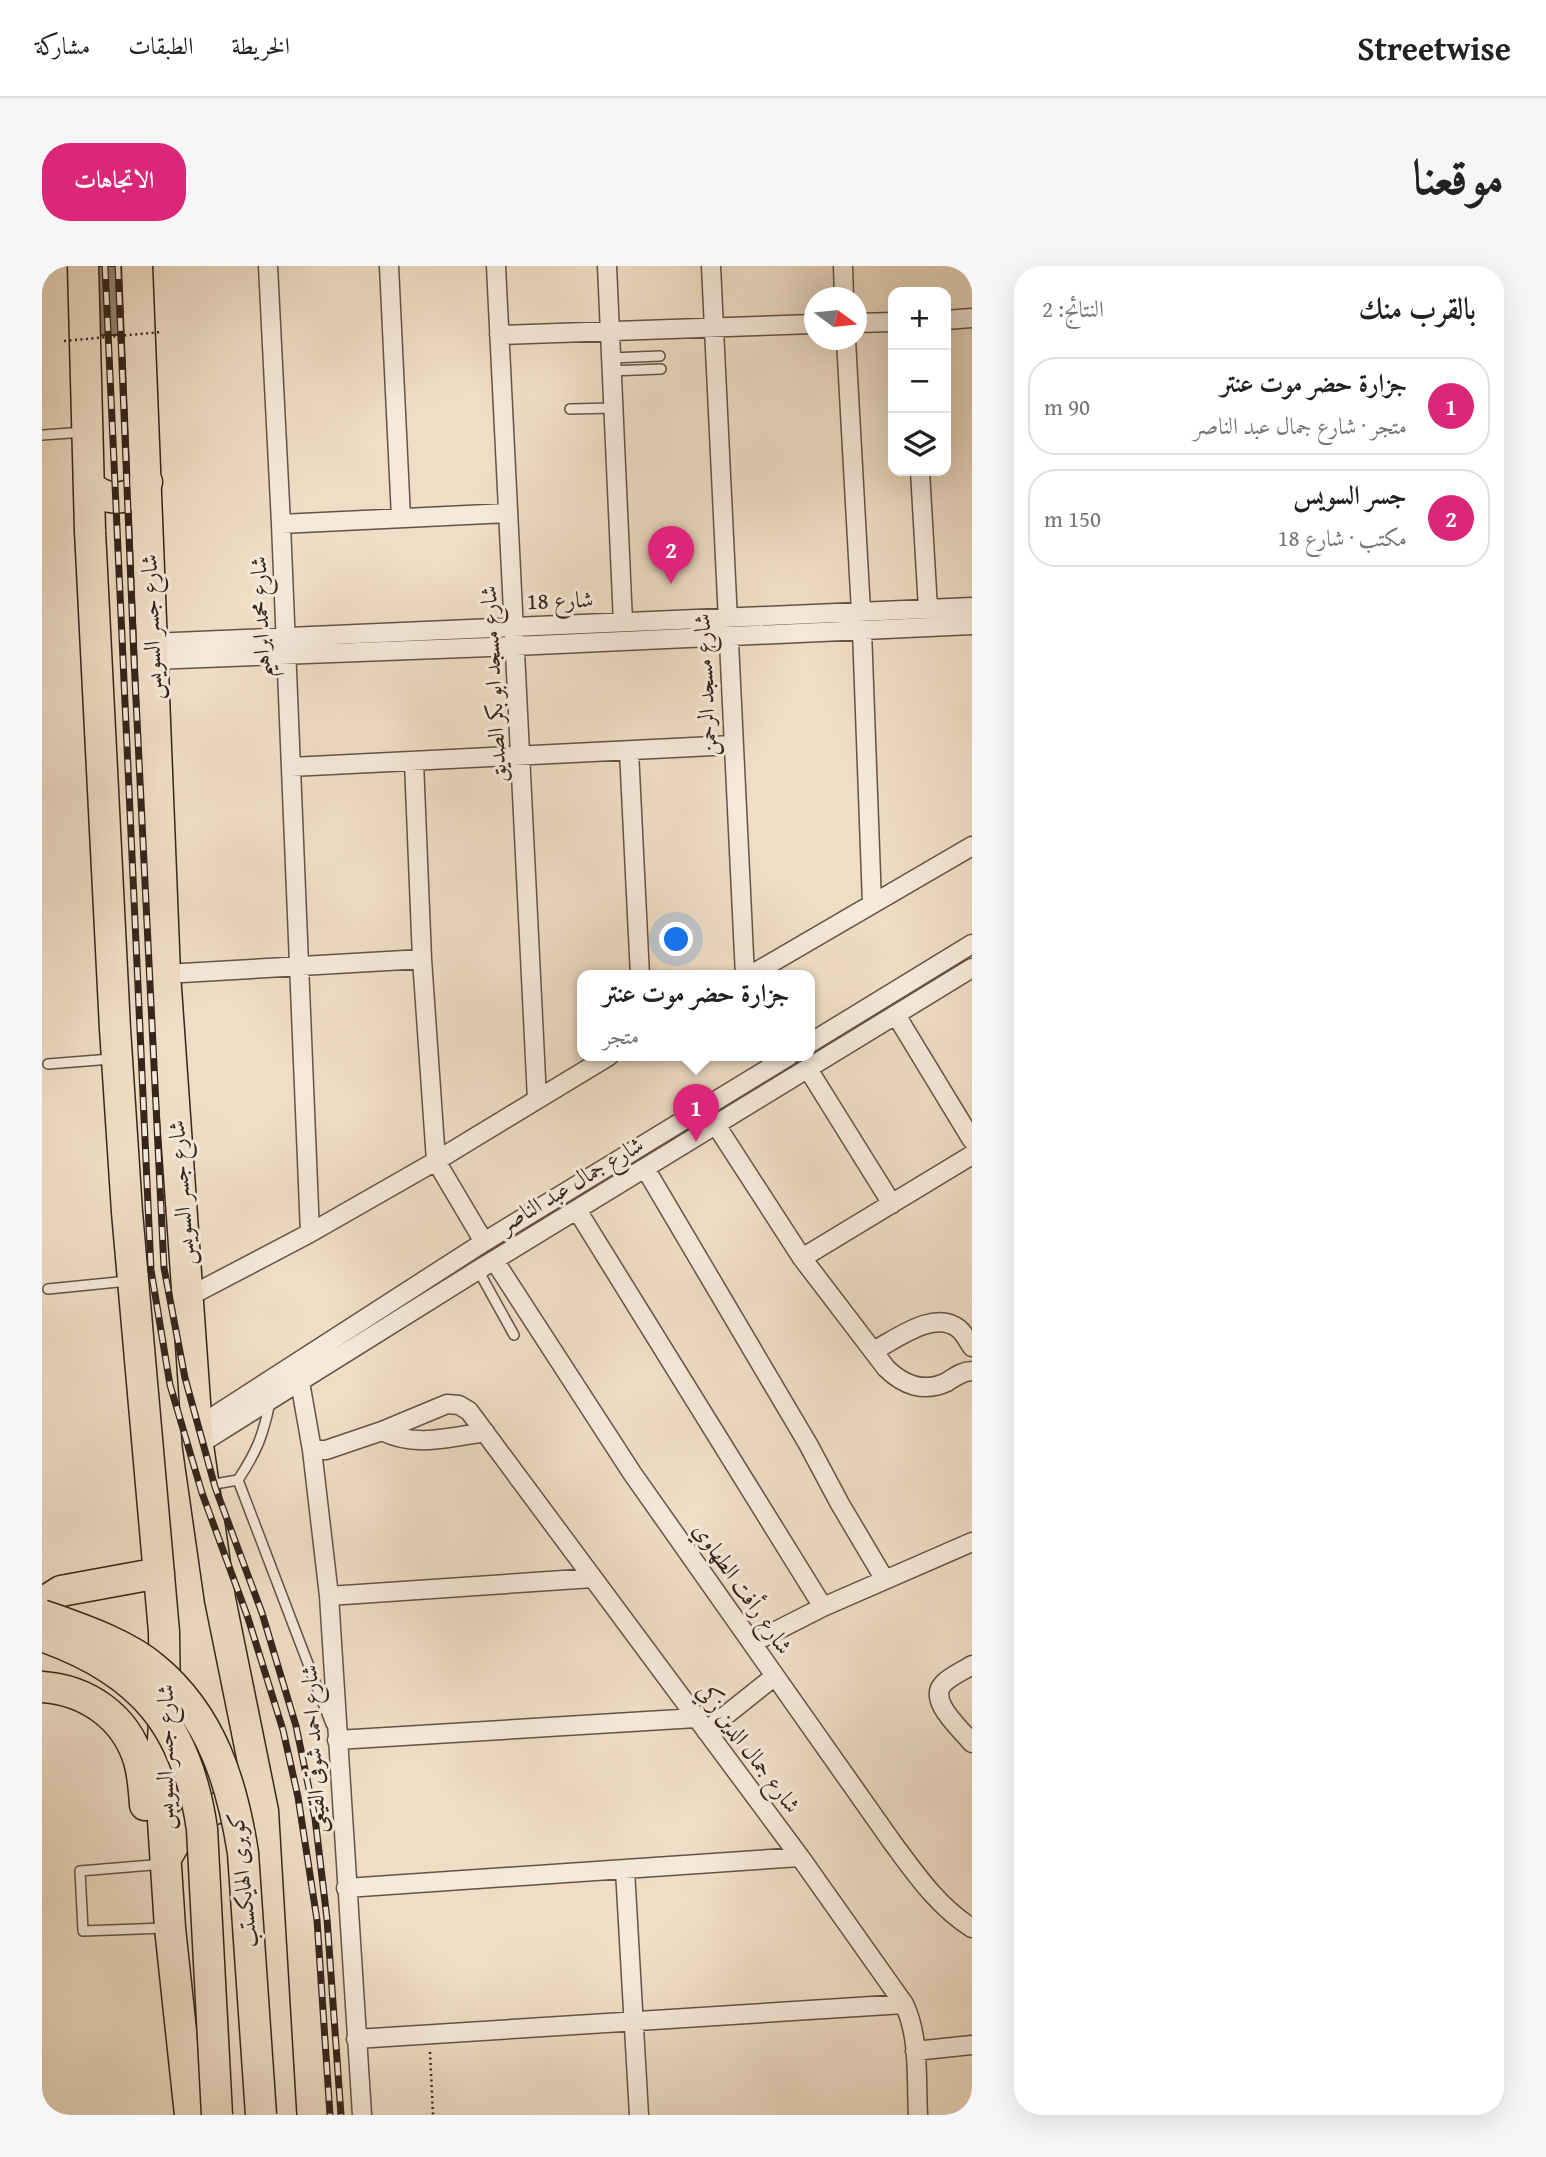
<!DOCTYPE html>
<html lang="ar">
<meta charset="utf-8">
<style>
:root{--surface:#fff;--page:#f6f6f6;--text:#222;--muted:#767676;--line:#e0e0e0;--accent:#db2777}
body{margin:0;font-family:"Gentium Book Plus",Amiri,serif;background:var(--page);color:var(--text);direction:rtl}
.controls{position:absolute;right:21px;top:21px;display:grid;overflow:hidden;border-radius:14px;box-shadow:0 7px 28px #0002}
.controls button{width:63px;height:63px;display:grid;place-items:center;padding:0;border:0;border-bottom:2px solid var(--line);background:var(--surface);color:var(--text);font:35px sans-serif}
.compass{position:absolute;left:762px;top:21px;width:63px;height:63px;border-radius:50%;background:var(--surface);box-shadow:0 7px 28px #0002;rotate:105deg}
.you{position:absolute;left:635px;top:674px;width:24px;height:24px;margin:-18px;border:5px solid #fff;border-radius:50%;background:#1a73e8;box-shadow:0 0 0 10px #1a73e833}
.badge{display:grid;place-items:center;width:46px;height:46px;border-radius:50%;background:var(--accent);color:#fff;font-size:23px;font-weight:700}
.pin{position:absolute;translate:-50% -58px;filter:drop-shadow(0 2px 4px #0008)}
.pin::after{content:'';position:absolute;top:37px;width:24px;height:21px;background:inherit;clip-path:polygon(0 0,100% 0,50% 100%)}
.popup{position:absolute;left:535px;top:704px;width:238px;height:91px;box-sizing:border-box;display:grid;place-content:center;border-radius:14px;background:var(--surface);filter:drop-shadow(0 2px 5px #0005);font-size:23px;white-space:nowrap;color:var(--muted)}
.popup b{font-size:26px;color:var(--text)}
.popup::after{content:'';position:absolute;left:50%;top:100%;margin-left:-14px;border:14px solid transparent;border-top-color:var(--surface)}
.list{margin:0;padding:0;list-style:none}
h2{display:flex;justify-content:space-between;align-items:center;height:91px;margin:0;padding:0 28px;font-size:30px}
h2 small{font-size:23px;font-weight:400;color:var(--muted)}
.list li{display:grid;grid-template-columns:46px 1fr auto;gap:21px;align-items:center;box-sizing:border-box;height:98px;margin:0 14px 14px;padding:0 14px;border:2px solid var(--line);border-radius:28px}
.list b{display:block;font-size:26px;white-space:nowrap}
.list p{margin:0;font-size:23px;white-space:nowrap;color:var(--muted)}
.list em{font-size:23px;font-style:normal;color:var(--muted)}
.icon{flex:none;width:38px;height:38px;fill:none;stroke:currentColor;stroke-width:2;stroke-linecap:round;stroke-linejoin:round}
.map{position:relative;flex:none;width:930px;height:1849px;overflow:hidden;direction:ltr;border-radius:28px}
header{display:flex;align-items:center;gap:42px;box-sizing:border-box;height:98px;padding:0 35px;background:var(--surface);border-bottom:2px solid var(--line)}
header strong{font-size:33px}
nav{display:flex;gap:38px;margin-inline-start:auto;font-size:24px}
.intro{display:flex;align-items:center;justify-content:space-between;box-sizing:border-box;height:168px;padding:0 42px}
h1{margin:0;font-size:49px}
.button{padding:18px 32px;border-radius:28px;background:var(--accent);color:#fff;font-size:24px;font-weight:700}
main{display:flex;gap:42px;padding:0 42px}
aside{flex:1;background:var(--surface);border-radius:28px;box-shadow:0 7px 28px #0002}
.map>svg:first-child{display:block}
</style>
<header>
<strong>Streetwise</strong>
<nav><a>الخريطة</a><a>الطبقات</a><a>مشاركة</a></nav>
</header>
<div class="intro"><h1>موقعنا</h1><a class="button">الاتجاهات</a></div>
<main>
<aside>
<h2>بالقرب منك<small>النتائج: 2</small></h2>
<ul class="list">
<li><span class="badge">1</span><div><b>جزارة حضر موت عنتر</b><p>متجر · شارع جمال عبد الناصر</p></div><em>90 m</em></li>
<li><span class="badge">2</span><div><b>جسر السويس</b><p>مكتب · شارع 18</p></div><em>150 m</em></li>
</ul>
</aside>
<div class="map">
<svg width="930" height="1849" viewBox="0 0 930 1849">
<defs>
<filter id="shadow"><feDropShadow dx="6" dy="-6" stdDeviation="0" flood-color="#0004"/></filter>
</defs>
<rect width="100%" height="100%" fill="#efddc5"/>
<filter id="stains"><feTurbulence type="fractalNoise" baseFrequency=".00286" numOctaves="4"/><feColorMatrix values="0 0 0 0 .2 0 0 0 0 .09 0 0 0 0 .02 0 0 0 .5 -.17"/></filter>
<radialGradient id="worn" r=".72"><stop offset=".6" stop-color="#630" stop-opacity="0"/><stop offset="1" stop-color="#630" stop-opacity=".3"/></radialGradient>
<path fill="#958573" stroke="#34251a" stroke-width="2" filter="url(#shadow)" d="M45 0H90L92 68 48 70Z"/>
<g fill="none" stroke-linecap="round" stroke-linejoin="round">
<g stroke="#635345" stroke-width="12">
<path id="service" d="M569 92 618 90
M569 105 619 103
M528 143 571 142
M0 169 42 166
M6 798 69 793
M436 1004 472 1069
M6 1023 86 1015
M196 1214C215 1185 221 1170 228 1136
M167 1219 196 1214 289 1458
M110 1599 38 1605 41 1665 123 1662"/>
</g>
<g stroke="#635345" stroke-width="21">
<path id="minor" d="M226 0 239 258 268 967
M347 0 359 252
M454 0 495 833
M565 0 581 356
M669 0 703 710
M801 0 802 32
M904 54 930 52
M814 57 851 56
M457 69 772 58
M804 74 820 364 830 638
M878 205 886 343
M239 258 466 247
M109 377 930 341
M110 394 473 380 930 359
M587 485 598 710
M372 496 380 693 394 895 442 976
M249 501 691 479
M123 708 380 693
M707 710 930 580
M854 749 930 874
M768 777 930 678
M766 803 850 938
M674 859 760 992 844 1102C861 1119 882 1127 905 1116 913 1111 920 1105 930 1105
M603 902 766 1178 798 1238 843 1314
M535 944 781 1341
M760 992 930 889
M452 994 590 1207 850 1576C873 1607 896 1641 930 1662
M146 1031 268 967 394 895 567 790
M831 1085C855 1073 892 1043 917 1063 922 1067 926 1075 930 1081
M258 1116 270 1184 287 1330 320 1849
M155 1161 442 976 747 790
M340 1165C373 1182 409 1171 443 1166
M156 1179 436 1004 930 702
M270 1184H284L340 1165 405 1138 417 1139 427 1145 758 1591 862 1738C878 1771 874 1813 876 1849
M287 1330 551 1312
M710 1377 781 1341 930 1276
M930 1399C921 1405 909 1410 902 1417 884 1434 919 1463 930 1477
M664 1465 733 1410
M295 1474 654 1452
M583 1604 597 1849
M304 1622 758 1591
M314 1773 862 1738
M873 1785 930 1779"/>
</g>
<g stroke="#34251a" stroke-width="33">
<path id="primary" d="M41 0 48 265 73 763 85 946 122 1366 123 1440 119 1506 120 1539 128 1662 148 1849
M95 0 123 708 156 1179 178 1333 221 1545 239 1849
M47 220C67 237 87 235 105 216
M0 1343 5 1334 19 1325 117 1307
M0 1421C45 1424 84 1451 97 1495 101 1509 102 1524 103 1539
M125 1590C131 1581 136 1570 143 1561 162 1540 192 1536 217 1544"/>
</g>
<path stroke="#34251a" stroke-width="2.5" stroke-dasharray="2 3.5" stroke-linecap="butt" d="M388 1786 391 1849"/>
<use href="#service" stroke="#f5e9d9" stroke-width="9"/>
<use href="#minor" stroke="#f5e9d9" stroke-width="18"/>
<use href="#primary" stroke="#efddc5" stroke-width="30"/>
<g stroke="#34251a" stroke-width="7">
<path id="rail" d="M63 0 109 1004 128 1119 160 1227 206 1352 241 1464 256 1531 275 1654 288 1849
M76 0 92 393 122 1002 143 1112 173 1221 220 1347 254 1460 273 1552 285 1653 299 1849"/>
</g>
<use href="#rail" stroke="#f5e9d9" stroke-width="4.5" stroke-dasharray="13" stroke-linecap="butt"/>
<g stroke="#34251a" stroke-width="33" stroke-linecap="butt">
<path id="trunk-bridge" d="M0 1349C36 1362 83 1377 112 1402 169 1449 190 1516 201 1587L219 1849
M0 1370C99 1405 145 1459 160 1563L175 1849"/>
</g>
<path stroke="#34251a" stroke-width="2.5" stroke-dasharray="2 3.5" stroke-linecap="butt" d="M22 75 119 66"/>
<use href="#trunk-bridge" stroke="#efddc5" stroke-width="30"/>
</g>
<g text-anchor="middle" stroke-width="6" stroke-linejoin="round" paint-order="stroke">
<g font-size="23" fill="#34251a" stroke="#f5e9d9">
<text transform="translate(518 334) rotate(-2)" y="8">شارع 18</text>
<text transform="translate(218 351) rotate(-92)" y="8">شارع محمد ابراهيم</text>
<text transform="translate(109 361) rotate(-92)" y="8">شارع جسر السويس</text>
<text transform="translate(451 418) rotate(-93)" y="8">شارع مسجد ابو بكر الصديق</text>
<text transform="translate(663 419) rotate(-93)" y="8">شارع مسجد الرحمن</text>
<text transform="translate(529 918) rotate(-31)" y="8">شارع جمال عبد الناصر</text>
<text transform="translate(139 927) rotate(-94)" y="8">شارع جسر السويس</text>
<text transform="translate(701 1322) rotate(55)" y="8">شارع رأفت الطهاوي</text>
<text transform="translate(707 1482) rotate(53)" y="8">شارع جمال الدين زكي</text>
<text transform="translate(271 1483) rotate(-93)" y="8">شارع احمد شوقى القيعى</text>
<text transform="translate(123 1491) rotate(-90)" y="8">شارع جسر السويس</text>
<text transform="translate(200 1614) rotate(-96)" y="8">كوبرى الهايكستب</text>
</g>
</g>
<rect width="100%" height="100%" filter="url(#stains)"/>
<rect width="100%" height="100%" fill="url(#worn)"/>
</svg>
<div class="controls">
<button>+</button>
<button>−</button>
<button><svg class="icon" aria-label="layers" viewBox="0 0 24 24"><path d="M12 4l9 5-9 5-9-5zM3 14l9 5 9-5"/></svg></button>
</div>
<svg class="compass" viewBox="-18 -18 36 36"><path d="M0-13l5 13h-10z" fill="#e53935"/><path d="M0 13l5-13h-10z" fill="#767676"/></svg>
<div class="you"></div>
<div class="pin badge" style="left:654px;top:876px">1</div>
<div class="popup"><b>جزارة حضر موت عنتر</b>متجر</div>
<div class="pin badge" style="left:629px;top:318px">2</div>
</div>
</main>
